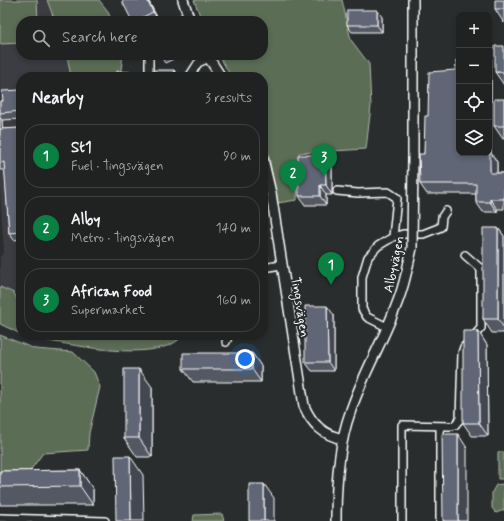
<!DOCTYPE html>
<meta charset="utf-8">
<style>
:root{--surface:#202222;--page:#2d2f2f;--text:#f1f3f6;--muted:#a2a4a5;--line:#3d3f40;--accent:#0b8043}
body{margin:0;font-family:Mynerve,sans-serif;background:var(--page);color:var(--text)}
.controls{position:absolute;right:12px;top:12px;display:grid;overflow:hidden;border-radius:8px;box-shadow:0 2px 6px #0003}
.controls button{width:36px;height:36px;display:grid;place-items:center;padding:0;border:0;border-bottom:1px solid var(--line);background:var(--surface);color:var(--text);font:20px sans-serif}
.you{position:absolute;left:245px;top:359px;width:14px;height:14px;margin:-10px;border:3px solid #fff;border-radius:50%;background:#1a73e8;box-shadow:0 0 0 6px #1a73e833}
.badge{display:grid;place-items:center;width:26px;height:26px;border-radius:50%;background:var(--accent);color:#fff;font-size:13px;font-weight:700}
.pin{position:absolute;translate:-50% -33px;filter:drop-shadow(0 1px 2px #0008)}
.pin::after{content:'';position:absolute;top:21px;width:14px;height:12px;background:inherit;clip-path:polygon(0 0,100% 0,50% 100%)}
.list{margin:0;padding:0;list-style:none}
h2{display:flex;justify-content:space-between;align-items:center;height:52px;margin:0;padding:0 16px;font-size:17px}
h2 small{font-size:13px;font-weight:400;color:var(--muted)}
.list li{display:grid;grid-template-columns:26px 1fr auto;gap:12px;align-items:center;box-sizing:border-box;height:64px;margin:0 8px 8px;padding:0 8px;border:1px solid var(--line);border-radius:16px}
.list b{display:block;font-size:15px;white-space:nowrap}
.list p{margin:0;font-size:13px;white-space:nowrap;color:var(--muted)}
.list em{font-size:13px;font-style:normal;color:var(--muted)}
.icon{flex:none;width:22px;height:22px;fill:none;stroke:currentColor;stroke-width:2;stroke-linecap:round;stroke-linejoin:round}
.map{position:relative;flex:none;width:504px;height:521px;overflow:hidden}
.search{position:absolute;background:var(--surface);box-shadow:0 2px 6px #0003;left:16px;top:16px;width:252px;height:44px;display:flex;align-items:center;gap:10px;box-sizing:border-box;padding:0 14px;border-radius:16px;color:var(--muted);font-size:15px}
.panel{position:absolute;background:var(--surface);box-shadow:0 2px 6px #0003;left:16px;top:72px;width:252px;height:268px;border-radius:16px}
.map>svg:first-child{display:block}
</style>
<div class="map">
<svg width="504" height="521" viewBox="0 0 504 521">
<rect width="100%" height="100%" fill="#2a2d2e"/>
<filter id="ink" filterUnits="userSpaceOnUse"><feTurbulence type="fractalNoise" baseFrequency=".025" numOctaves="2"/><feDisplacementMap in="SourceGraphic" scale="8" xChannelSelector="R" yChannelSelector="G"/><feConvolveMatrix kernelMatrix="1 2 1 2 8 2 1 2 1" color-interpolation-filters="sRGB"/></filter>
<g filter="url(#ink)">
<path fill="#3a3e43" d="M0 0H47L55 21H21V55H67L71 77H21V278L14 293 0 287V257L4 252 0 192Z"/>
<path fill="#5c6d56" stroke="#aeb6aa" d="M0 0H37L38 21H21V43L0 44Z
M47 0H99L107 10 112 21H55Z
M194 0H342L351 40 369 64 371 106 366 149 299 153 297 200 277 203 266 139 263 133V77H231L219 55H263V21H202Z
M67 55H123L120 77H71Z
M0 287 14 293 21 306V334L0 324Z
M0 335 35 349 73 352 94 372 100 387 89 433 88 450 43 453 24 479H0Z
M23 335H184C181 338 176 342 172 344 136 360 73 344 35 339Z
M498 452H504V479H498Z
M502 484 504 487V510L496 513 492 508V492L496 485Z
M222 514 224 521H193L194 515Z"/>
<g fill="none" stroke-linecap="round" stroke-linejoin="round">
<g stroke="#fff" stroke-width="10">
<path id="street" d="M177 21 188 16
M149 55V77
M189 77 198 63 209 58
M337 191 358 193 388 192 397 198 393 237
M263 268 281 265
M387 327 367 317 362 309V277L368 257 378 246 393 237 403 234H423L441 227 442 217 446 211
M226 342 229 335
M440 427V521
M0 518 105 521
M402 521V425L451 426 455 425 460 419 462 353 464 347 481 328V269L465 255"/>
</g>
<g stroke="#fff" stroke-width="12">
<path id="secondary" d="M183 0 190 21
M413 0V157
M207 55 221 77
M263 159 271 193 304 406C312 424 323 435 343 439
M336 521C336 485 338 446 350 413 364 370 389 332 402 289 406 276 409 262 412 248"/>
</g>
<use href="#street" stroke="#2a2d2e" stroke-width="7"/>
<use href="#secondary" stroke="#2a2d2e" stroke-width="9"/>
<g stroke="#fff" stroke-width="12" stroke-linecap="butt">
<path id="secondary-bridge" d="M412 248 413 157"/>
</g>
<use href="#secondary-bridge" stroke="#2a2d2e" stroke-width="9"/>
</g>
<path fill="#535864" stroke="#fff" d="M148 0 158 19 154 21H132Z
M504 0V23L495 9Z
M382 17V32H352L347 25Z
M489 48 491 50V153L497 162V173H504V209H497V212H483L476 202V194H427L420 184 424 154 428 116 489 153Z
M160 55H182L165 63Z
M495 72H504V85Z
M21 90V119L2 120V129L21 128V239L14 240 9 233 5 170H0V101H3Z
M504 99V139H503L494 126Z
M332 164V195H326V205H305L299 196Z
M263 224 268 259H263Z
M498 228 504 236V333H492L483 319Z
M334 315V371H312L305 362Z
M478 331 487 345 488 436H472L463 423Z
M252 353 261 366V382H193L183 369Z
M152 387V457H137L124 438Z
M80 470 93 489V505H0V471Z"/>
<path fill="#434751" stroke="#fff" d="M147 0H148L158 19 153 12Z
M377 10 382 17V32L377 25Z
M489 48 491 50V153L497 162V183L490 173 489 153Z
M174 70 179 77H174Z
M133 72 137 77H133Z
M0 118 2 120 3 136 0 132Z
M325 155 332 164V195L326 185Z
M320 185 326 195V205L320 196Z
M490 199 497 209V212L490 202Z
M263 224 268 259 263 252Z
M498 228 504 236V328L498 319Z
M327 306 334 315V371L328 362Z
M478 331 487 345 488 436 479 423Z
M252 353 261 366V382L252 369Z
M139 369 152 387V457L139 438Z
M458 434 467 448V521H458Z
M130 456 143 475 144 521H131Z
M80 470 93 489V505L80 486Z
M264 484 274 498V521H264Z"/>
<path fill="#606674" stroke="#fff" d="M124 0H147L153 12 135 21H132L122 1Z
M495 0H504V9H495Z
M347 10H377V25H347Z
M170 18 171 21H163Z
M495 46H504V72H495Z
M456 60H459V153H490V173H504V199H490V202H476V184H420L419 154H424L425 116H428L429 72 455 70Z
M153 70H174V77H153Z
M117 71 133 72V77H117Z
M21 90V111L0 113V101H3L2 91Z
M494 99H504V126H494Z
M21 128V232L9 233 4 162 0 163V129Z
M298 155H325L326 185H320V196H299Z
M483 228H498V319H483Z
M305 306H327L328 362H305Z
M463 331H478L479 423H463Z
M183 353H252V369H183Z
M124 369H139V438H124Z
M442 434H458V521H443Z
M115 456H130L131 521H116Z
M80 470V486L0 487V471Z
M249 484H264V521H249Z"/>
</g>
<g text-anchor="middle" stroke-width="4" stroke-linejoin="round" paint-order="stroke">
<g font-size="13" fill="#fff" stroke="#2a2d2e">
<text transform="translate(393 264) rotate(-78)" y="5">Albyvägen</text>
<text transform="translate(301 307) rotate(81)" y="5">Tingsvägen</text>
</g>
</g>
</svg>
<div class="controls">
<button>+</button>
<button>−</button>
<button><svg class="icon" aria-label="locate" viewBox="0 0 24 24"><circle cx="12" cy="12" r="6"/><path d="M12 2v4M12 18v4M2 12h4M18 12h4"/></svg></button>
<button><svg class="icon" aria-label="layers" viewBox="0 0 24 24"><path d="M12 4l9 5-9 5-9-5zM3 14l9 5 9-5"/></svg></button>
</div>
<div class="you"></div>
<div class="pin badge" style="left:331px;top:285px">1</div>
<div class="pin badge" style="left:293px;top:193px">2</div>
<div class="pin badge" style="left:324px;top:177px">3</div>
<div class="search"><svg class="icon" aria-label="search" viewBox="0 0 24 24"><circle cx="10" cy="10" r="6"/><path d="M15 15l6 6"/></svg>Search here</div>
<section class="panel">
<h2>Nearby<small>3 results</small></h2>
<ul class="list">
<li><span class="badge">1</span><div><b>St1</b><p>Fuel · Tingsvägen</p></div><em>90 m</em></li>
<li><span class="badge">2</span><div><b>Alby</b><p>Metro · Tingsvägen</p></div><em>140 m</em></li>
<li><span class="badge">3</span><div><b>African Food</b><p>Supermarket</p></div><em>160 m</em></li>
</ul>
</section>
</div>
